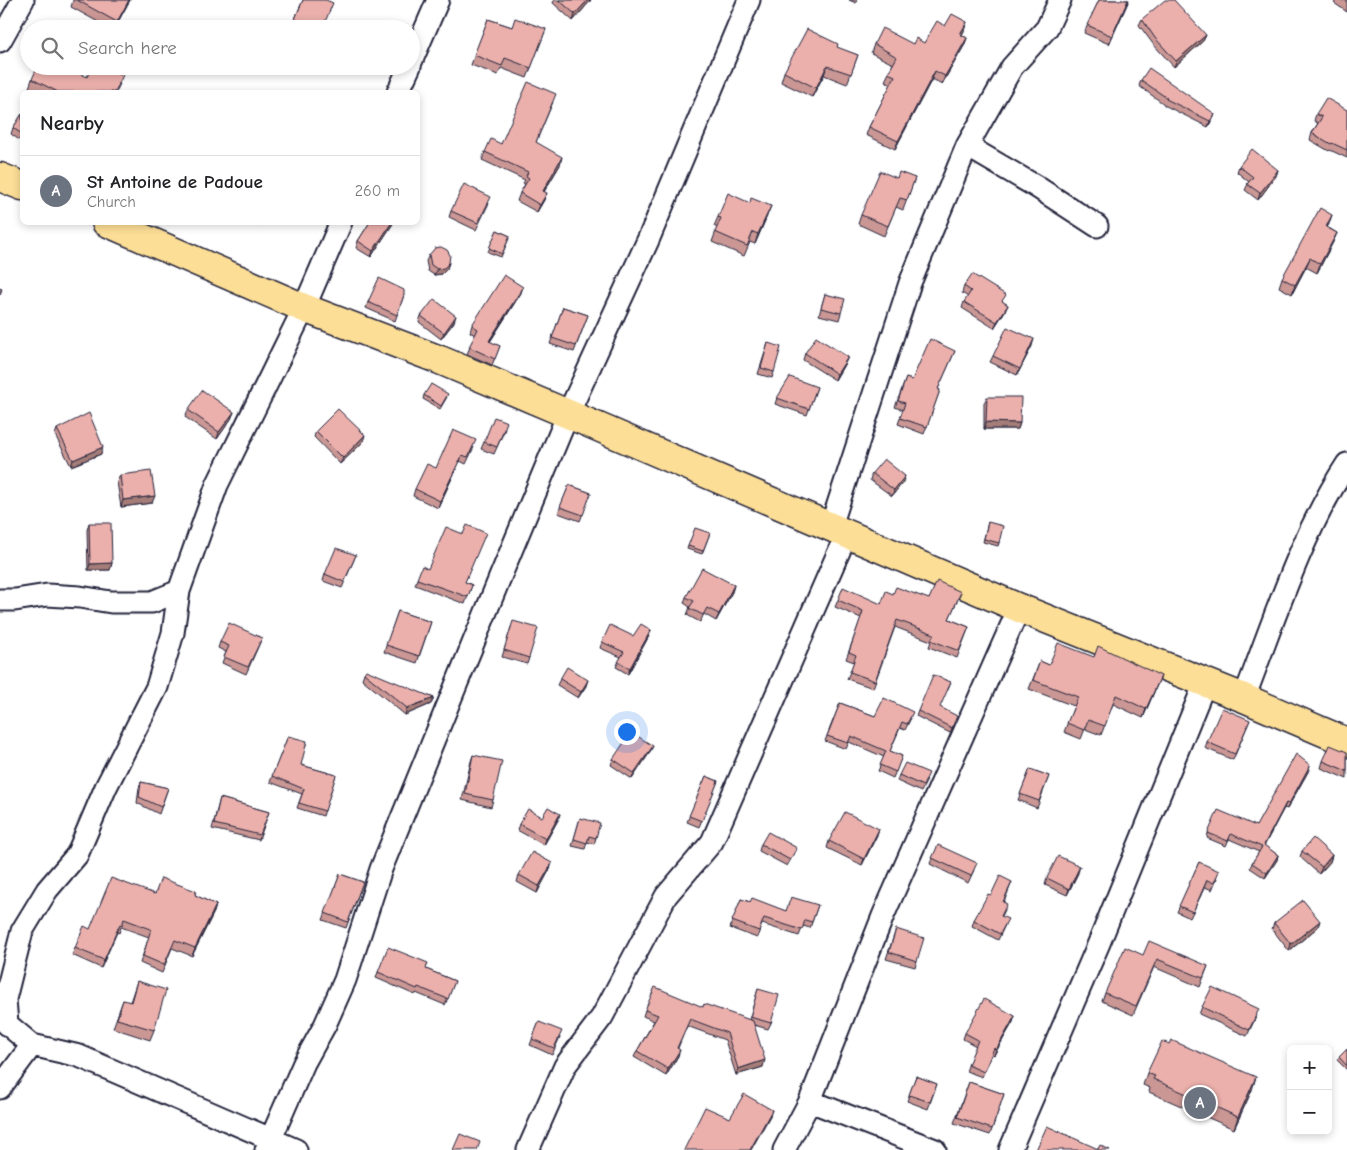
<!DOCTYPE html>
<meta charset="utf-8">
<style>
:root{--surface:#fff;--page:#f6f6f6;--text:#202124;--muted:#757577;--line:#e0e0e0;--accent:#1f6fb2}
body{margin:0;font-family:"Comic Neue",sans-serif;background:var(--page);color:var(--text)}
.controls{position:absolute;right:15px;bottom:15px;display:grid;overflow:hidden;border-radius:8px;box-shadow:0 2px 8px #0003}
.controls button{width:45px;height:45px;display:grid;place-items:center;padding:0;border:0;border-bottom:1px solid var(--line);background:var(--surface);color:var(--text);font:25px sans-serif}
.you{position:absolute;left:626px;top:731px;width:18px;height:18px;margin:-12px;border:4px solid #fff;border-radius:50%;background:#1a73e8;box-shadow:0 0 0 8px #1a73e833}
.badge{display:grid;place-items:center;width:32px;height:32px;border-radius:50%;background:var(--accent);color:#fff;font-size:16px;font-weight:700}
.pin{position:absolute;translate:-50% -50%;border:2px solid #fff;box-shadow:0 1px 5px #0006}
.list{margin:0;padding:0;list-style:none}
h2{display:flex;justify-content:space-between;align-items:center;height:65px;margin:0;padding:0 20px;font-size:21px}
h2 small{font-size:16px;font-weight:400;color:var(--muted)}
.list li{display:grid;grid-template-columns:32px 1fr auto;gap:15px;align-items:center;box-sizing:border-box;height:70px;padding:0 20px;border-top:1px solid var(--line)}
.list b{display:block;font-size:19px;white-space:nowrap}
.list p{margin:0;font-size:16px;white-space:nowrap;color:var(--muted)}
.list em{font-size:16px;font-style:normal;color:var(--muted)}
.icon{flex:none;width:28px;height:28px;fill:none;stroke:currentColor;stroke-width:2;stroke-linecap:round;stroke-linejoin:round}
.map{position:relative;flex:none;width:1347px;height:1150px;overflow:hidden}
.search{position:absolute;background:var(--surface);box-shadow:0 2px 8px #0003;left:20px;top:20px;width:400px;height:55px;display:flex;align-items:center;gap:12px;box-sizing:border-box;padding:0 18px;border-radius:28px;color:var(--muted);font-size:19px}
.panel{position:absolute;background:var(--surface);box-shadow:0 2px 8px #0003;left:20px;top:90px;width:400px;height:135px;border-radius:8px}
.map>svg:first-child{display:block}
</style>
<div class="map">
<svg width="1347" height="1150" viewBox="0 0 1347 1150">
<rect width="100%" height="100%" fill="#fff"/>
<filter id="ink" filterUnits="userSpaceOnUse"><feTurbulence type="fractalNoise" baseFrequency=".02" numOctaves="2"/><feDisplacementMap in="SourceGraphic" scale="10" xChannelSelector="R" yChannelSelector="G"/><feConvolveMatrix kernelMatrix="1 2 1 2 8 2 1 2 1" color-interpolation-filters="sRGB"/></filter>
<g filter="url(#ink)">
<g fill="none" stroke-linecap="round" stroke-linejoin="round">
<g stroke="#22223b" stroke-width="25">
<path id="minor" d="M0 41 23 0
M411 62 438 0
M398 92 410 66
M967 146 1037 187 1097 226
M831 526 910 283 967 146 1012 67 1047 28 1060 0
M0 600H15L47 595 80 597 111 602H152L179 591
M1244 698C1274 621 1301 534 1347 464
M0 1088 32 1045
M810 1101 935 1150
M266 1150 304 1063 325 1025 345 980 381 869 501 575 568 414 649 238 749 0
M296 1150 79 1056 32 1045 7 1024 5 999 22 931 47 890 77 855 106 787 157 687 173 633 179 591 217 485 304 308 341 222
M528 1150 565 1066 602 1017 666 896 712 842 847 533
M784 1150 810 1101 883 916 1019 608
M1010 1150 1099 943 1205 683"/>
</g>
<g stroke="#22223b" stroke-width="31">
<path id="major" d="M0 177 22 186
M106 222 304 308 440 360 568 414 1019 608 1244 698 1347 742"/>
</g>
<use href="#minor" stroke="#fff" stroke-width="21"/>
<use href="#major" stroke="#fcde96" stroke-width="28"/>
</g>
<path fill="#ca9794" stroke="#22223b" d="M73 0H130L114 29H111L71 7Z
M303 0 322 29H300L292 25Z
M554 0H591L573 21 553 3Z
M849 0H857L856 3Z
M1099 0H1129L1109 44 1084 33Z
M1336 0H1347V12L1334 3Z
M488 19 512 27 546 29 527 78 501 68 498 75 471 65Z
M1142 19 1206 35 1203 41 1174 67 1153 44 1139 25Z
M945 26 964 31 962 35 967 38 964 46 942 84 932 79 895 149 866 135 869 127 891 84 885 81 893 64 871 53 874 44H913L924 43Z
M837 48 858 55 847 84 824 75 812 97 781 82 784 72Z
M87 77 120 84 116 92H38L29 88 32 79Z
M1141 80 1212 120 1208 127 1164 105V104L1139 86Z
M553 102 536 142 560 165 544 192V200L537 212 517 201 520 193 525 184 523 183 525 180 482 160 485 152 501 144Z
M1347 110V158L1330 150 1329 151 1310 140 1312 133 1318 123 1314 121 1316 114Z
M22 114V142L11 134 13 128Z
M1239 166 1278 170 1276 176 1258 200 1245 190 1249 182 1237 172Z
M897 178H915L903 210 896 207 884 236 858 224 861 215Z
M489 203 476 230 449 217 451 211Z
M767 216 755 244 750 242 744 256 712 242 717 228 714 226 718 217Z
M250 222H261L260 226Z
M370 222H394L371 257 356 248 358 241Z
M1329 224 1327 227 1337 233 1333 242 1317 273 1306 267 1292 294 1279 287 1282 278Z
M497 230 510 236 501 257 488 252Z
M429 255 447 269 442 274 434 275 428 271 426 261Z
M964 286 1003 302 1008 305 1005 311 994 328 962 308 964 302 968 297 962 293Z
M521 293 490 342 500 346 492 365 467 354 475 335 470 332 472 325Z
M825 294 841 313 839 320 819 315Z
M404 295 395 321 366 308 368 302Z
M563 307 588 315 574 352 550 344Z
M421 316 454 322 441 339 419 322Z
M768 343 774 372 772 378 758 374Z
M1032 346 1017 375 990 362 993 356Z
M955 351 938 389 940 390 924 434 898 424 903 410 895 407 906 378 912 380Z
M805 353 848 357 845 363 835 380 803 360Z
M817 387 807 415 775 404 777 398Z
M424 395 447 397 440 409 423 399Z
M987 397 1020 423 1018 429H984V403Z
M188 410 234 412 231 419 217 439 185 417Z
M57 429 101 454 71 466 55 435Z
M505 429 494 454 481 449 484 442Z
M316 431 363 442 340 464 314 437Z
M474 447 466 464 460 461 438 508 413 496 415 489 436 468Z
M872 473 903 482 892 496 870 480Z
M120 475 152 503 121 507 117 482Z
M569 485 591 493 580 521 558 513Z
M988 522 999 543 998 546 983 542Z
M89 523 112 563 110 570H88L87 530Z
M710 533 702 554 687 549 688 546Z
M356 555 342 588 323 581 325 574Z
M417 579 465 582 472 585 465 604 415 585Z
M734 585 732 592 716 621 704 614 700 622 687 615 690 607 684 603 686 597Z
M961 592 949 619 969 627 957 658 929 647 931 641 895 627 873 688 847 679 854 662 846 659 861 618 835 607 838 600 881 604 893 594 929 599Z
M398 611 431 622 417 663 384 652Z
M511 627 529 658 527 664 502 657Z
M651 630 649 636 628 674 616 667 621 657 600 648 602 642 633 636Z
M262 638 246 674 222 663 226 652 218 648 220 642Z
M1040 661 1049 665 1157 685 1143 718 1113 704 1101 735 1085 729 1081 739 1064 732 1074 706 1029 689Z
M364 673 434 698 431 704 405 715 362 679Z
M560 679 586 686 578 698 557 685Z
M840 703 875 716 911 718 905 730 900 728 890 751 902 756 893 778 878 771 884 757 849 742 846 749 825 741Z
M940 708 955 721 950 733 916 716 918 711Z
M1250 720 1233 760 1205 748 1207 742Z
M288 736 301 765 336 775 323 816 297 808 302 794 270 782Z
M650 752 632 779 611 765 613 759Z
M1347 752V779L1321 768 1323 761Z
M473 755 493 800 491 807 462 800 471 761Z
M1030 769 1049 776 1037 808 1018 800Z
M1309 770 1287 809 1284 808 1264 846 1278 855 1277 860 1265 878 1250 868 1252 863 1259 852 1229 839 1226 846 1207 838 1208 833 1256 826Z
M899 775 927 780 921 792 897 781Z
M706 776 718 781 699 827 687 822Z
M141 782 168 788 159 814 137 803 139 788Z
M220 798 269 812 259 840 212 829Z
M580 818 596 838 594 844 587 842 585 849 572 846Z
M558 820 544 845 517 830 519 824Z
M877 835 862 865 827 848 829 841Z
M761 844 794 854 787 866 759 851Z
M1302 851 1332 855 1330 862 1319 874 1300 857Z
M932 858 974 870 968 883 930 864Z
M1199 862 1217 878 1212 890 1205 887 1190 918 1177 912Z
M550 869 537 893 517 882 519 875Z
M1078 873 1067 895 1045 885 1047 878Z
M340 874 363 882 346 928 323 920Z
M1012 882 1004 902 1005 910 1002 916 1005 925 998 940 972 926 974 920 991 895Z
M155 894 195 895 216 905 214 912 192 956 172 948 162 973 140 963 149 937 121 927 119 933 117 932 101 968 72 955 75 948 90 929Z
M741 899 750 902 786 911 818 905 810 928 803 926 799 936 762 924 757 938 730 928Z
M1274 923 1318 927 1289 951 1272 929Z
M896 929 917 961 915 967 886 959Z
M1143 955 1208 966 1200 987 1154 967 1133 1015 1102 1001 1105 993Z
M426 969 455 981 445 1005 416 993 415 995 376 978 378 972Z
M137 981 154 1030 150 1040 113 1028 123 1000 130 1002Z
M758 989 771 1023 768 1029 754 1025 763 1067 736 1075 725 1040 687 1026 678 1048V1056L666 1076 634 1057 637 1051 654 1021 643 1016 645 1010 703 1007 749 1020Z
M1202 1007 1257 1015 1247 1036 1199 1014Z
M1015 1016 1013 1022 994 1055 992 1054 982 1077 966 1071 976 1046 963 1039 965 1033Z
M539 1022 560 1037 552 1055 530 1045Z
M1347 1049V1070L1337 1060 1339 1057Z
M1147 1073 1252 1090 1234 1129 1149 1092 1150 1088 1143 1085Z
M916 1076 937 1084 928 1109 907 1101Z
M969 1082 1004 1094 990 1135 954 1123Z"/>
<path fill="#a47b78" stroke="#22223b" d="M129 0H130L114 29 117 22Z
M588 0H591L573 21 575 14Z
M1128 0H1129L1109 44 1112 36Z
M967 22 964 31 957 42 960 34Z
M1206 35 1203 41 1174 67 1176 61Z
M967 38 964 46 942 84 945 76Z
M827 66 824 75 812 97 816 88Z
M935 71 932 79 895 149 898 141Z
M1215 114 1212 120 1208 127 1210 121Z
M562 157 560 165 540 198 543 191Z
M1278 170 1276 176 1258 200 1260 193Z
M547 193 544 200 537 212 540 205Z
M771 206 767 216 755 244 758 234Z
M1332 215 1329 224 1322 236 1326 227Z
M392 222H394L371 257 373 251Z
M1337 233 1333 242 1317 273 1320 264Z
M1310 258 1306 267 1292 294 1295 285Z
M449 263 447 269 442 274 434 275 437 269Z
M523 287 521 293 486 347 489 341Z
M1008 305 1005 311 994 328 997 322Z
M456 316 454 322 441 339 444 333Z
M1034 339 1032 346 1017 375 1020 369Z
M848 357 845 363 835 380 837 374Z
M234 412 231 419 217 439 219 432Z
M986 422 1020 423 1018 429H984Z
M365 435 363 442 340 464 343 458Z
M103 447 101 454 71 466 73 460Z
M462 455 460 461 438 508 440 501Z
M905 476 903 482 892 496 894 490Z
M155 496 152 503 121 507 123 500Z
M112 563 110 570H88L90 564Z
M734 585 732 592 716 621 719 614Z
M651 630 649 636 628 674 630 668Z
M1161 676 1157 685 1143 718 1146 709Z
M588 680 586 686 578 698 581 692Z
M434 698 431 704 405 715 407 708Z
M653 746 650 752 632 779 634 773Z
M1310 765 1309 770 1287 809 1289 804Z
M1286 803 1284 808 1262 850 1264 845Z
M560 814 558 820 544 845 546 839Z
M879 829 877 835 862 865 864 859Z
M1278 855 1277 860 1265 878 1267 873Z
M1332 855 1330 862 1319 874 1322 867Z
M552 863 550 869 537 893 539 886Z
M1080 866 1078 873 1067 895 1069 889Z
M216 905 214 912 192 956 195 948Z
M1320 921 1318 927 1289 951 1291 944Z
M120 924 117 932 101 968 104 960Z
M1015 1016 1013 1022 994 1055 996 1050Z
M680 1050 678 1056 666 1076 668 1069Z
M765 1060 763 1067 736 1075 738 1069Z
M1256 1077 1252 1090 1234 1129 1238 1117Z
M772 1110 770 1116 751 1150H750Z"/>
<path fill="#ebb0ac" stroke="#22223b" d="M77 0H129L117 22Z
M303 0H326L333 3 322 29H318L295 19Z
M559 0H588L575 14Z
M1099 0H1128L1112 36 1087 25Z
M1165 0H1174L1206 35 1176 61 1155 38 1142 19Z
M952 14 967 22 960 34 967 38 945 76 935 71 898 141 869 127 895 76 888 73 897 57 874 44 882 28 913 44 916 38 924 43 937 21 945 26Z
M515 18 546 29 531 68 505 58 502 66 474 55 488 19 512 27Z
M807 29 838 44 837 47 858 55 851 74 827 66 816 88 784 72Z
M38 66H66L87 77 92 66H103L123 75 115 92H58L32 79Z
M1149 68 1215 114 1210 121 1166 99 1167 98 1141 80Z
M528 82 556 94 536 142 562 157 543 191 547 193 540 205 520 193 529 178 526 176 528 172 485 152 491 139 501 144Z
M1326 98 1347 110V150L1332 143 1331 144 1312 133 1322 117 1316 114Z
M22 114V134L13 128Z
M1252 149 1278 170 1260 193 1247 184 1253 177 1239 166Z
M880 171 897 178 899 172 915 178 907 200 900 198 888 226 861 215Z
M464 184 491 197 478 223 451 211Z
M728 193 750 203 751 198 771 206 758 234 753 232 747 246 715 232 721 218 718 217Z
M1320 208 1332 215 1326 227 1337 233 1320 264 1310 258 1295 285 1282 278Z
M370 222H392L373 251 358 241Z
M497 230 510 236 502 254 489 248Z
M441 247 447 250 450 255 449 263 444 268 437 269 431 265 429 255 435 248Z
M972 274 1006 295 1002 301 1008 305 997 322 964 302 971 291 964 286Z
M504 275 523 287 489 341 500 346 495 359 469 347 478 329 472 325Z
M379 278 404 290V295L397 315 368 302Z
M0 288 2 289 0 295Z
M825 294 845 299 841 313 821 308Z
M434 299 456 316 444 333 421 316Z
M563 307 588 315 576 346 552 338Z
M1007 327 1034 339 1020 369 993 356Z
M816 337 848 357 837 374 805 353Z
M930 339 955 351 938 389 940 390 927 427 900 418 905 403 898 401 906 378 912 380Z
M768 343 781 347 774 372 761 368Z
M790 377 817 387 809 409 777 398Z
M431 384 448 394 441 406 424 395Z
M202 390 234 412 219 432 188 410Z
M987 397H1021L1020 423 986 422Z
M338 409 365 435 343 458 316 431Z
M89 413 103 447 73 460 57 429Z
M494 417 507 422 497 447 484 442Z
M453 430 476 440 468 457 462 455 440 501 415 489 427 464 436 468Z
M884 459 905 476 894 490 872 473Z
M151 471 155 496 123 500 120 475Z
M569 485 591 493 583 515 560 507Z
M988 522 1003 526 999 543 984 539Z
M89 523H111L112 563 90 564Z
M467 525 486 533 465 582 472 585 468 597 417 579 422 566 428 569 446 527 463 534Z
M695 528 710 533 703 551 688 546Z
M336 548 356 555 344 582 325 574Z
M702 568 734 585 719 614 707 608 703 615 689 608 694 601 686 597Z
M937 581 961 592 949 619 969 627 959 651 931 640 934 634 897 620 875 681 850 672 856 655 849 652 863 611 838 600 843 587 881 604 886 591 893 594 896 587 929 599Z
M398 611 431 622 419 656 386 645Z
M513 621 538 628 529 658 504 650Z
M229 623 262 638 248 667 224 657 229 646 220 642Z
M641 624 651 630 630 668 618 662 624 652 602 642 610 625 633 636Z
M1058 643 1094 657 1098 646 1161 676 1146 709 1116 695 1105 726 1088 720 1084 730 1067 723 1078 697 1033 680 1040 661 1049 665Z
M567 667 588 680 581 692 560 679Z
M366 670 434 698 407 708 364 673Z
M933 675 951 682 940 707 957 716 952 728 918 711Z
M884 698 913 712 907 724 902 722 890 751 902 756 896 772 880 765 886 751 851 736 848 743 827 736 840 703 875 716Z
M1222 708 1250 720 1235 754 1207 742Z
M631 732 653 746 634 773 613 759Z
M288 736 307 741 301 765 336 775 325 811 299 803 304 789 272 776Z
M1330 745 1347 752V771L1323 761Z
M1296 754 1310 765 1289 804 1286 803 1264 845 1278 855 1267 873 1252 863 1262 847 1231 834 1228 841 1208 833 1218 810 1256 826Z
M473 755 502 761 493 800 465 794Z
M905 763 929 773 923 786 899 775Z
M1030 769 1049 776 1039 801 1020 794Z
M706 776 718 781 702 821 689 816Z
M141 782 168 788 161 807 139 797Z
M220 798 269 812 260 835 214 824Z
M548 807 560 814 546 839 519 824 528 809 542 817Z
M845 812 879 829 864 859 829 841Z
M580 818 600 823 596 838 589 836 587 843 574 839Z
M768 832 797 848 790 860 761 844Z
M1313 838 1332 855 1322 867 1302 851Z
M938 845 977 863 971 876 932 858Z
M532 852 552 863 539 886 519 875Z
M1058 856 1080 866 1069 889 1047 878Z
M1199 862 1219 871 1214 883 1207 880 1193 912 1179 906Z
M340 874 363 882 348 922 325 913Z
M1000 876 1012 882 1003 902 1007 904 1001 916 1008 919 1000 934 974 920 988 894 991 895Z
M111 878 155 894 161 878 196 891 195 895 216 905 195 948 175 940 164 965 143 956 151 929 124 919 122 925 120 924 104 960 75 948 84 926 90 929Z
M791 897 818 905 812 922 805 920 802 930 764 918 759 931 732 921 741 899 750 902 752 898 786 911Z
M1303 900 1320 921 1291 944 1274 923Z
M896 929 924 938 917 961 889 952Z
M1149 941 1208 966 1203 978 1157 959 1136 1006 1105 993 1125 947 1143 955Z
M388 947 428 963 426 969 455 981 448 999 418 987 417 989 378 972Z
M137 981 166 990 154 1030 117 1019 123 1000 131 1002Z
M655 987 703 1007 704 1004 753 1021 765 1060 738 1069 727 1033 690 1019 677 1048 680 1050 668 1069 637 1051 658 1015 645 1010Z
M1212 987 1259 1009 1249 1030 1202 1007Z
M758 989 779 995 771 1023 750 1017Z
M984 999 1015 1016 996 1050 994 1048 984 1072 968 1065 978 1040 965 1033Z
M539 1022 562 1031 554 1048 532 1039Z
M1171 1040 1256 1077 1238 1117 1153 1079 1155 1076 1147 1073 1162 1041 1169 1044Z
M1347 1049V1066L1339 1057Z
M916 1076 937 1084 930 1102 909 1095Z
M969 1082 1004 1094 992 1129 957 1117Z
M744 1094 772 1110 750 1150H684L705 1107 730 1118Z
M1047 1126 1098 1149 1100 1145 1110 1150H1036Z
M460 1134 480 1142 477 1150H453Z"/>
</g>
</svg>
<div class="controls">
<button>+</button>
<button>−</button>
</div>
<div class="you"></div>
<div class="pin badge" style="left:1200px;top:1103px;background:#6b7280">A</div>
<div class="search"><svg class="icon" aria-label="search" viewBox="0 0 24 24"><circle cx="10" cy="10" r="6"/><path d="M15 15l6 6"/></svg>Search here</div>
<section class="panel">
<h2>Nearby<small></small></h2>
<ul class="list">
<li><span class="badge" style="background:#6b7280">A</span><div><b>St Antoine de Padoue</b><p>Church</p></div><em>260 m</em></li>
</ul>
</section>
</div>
